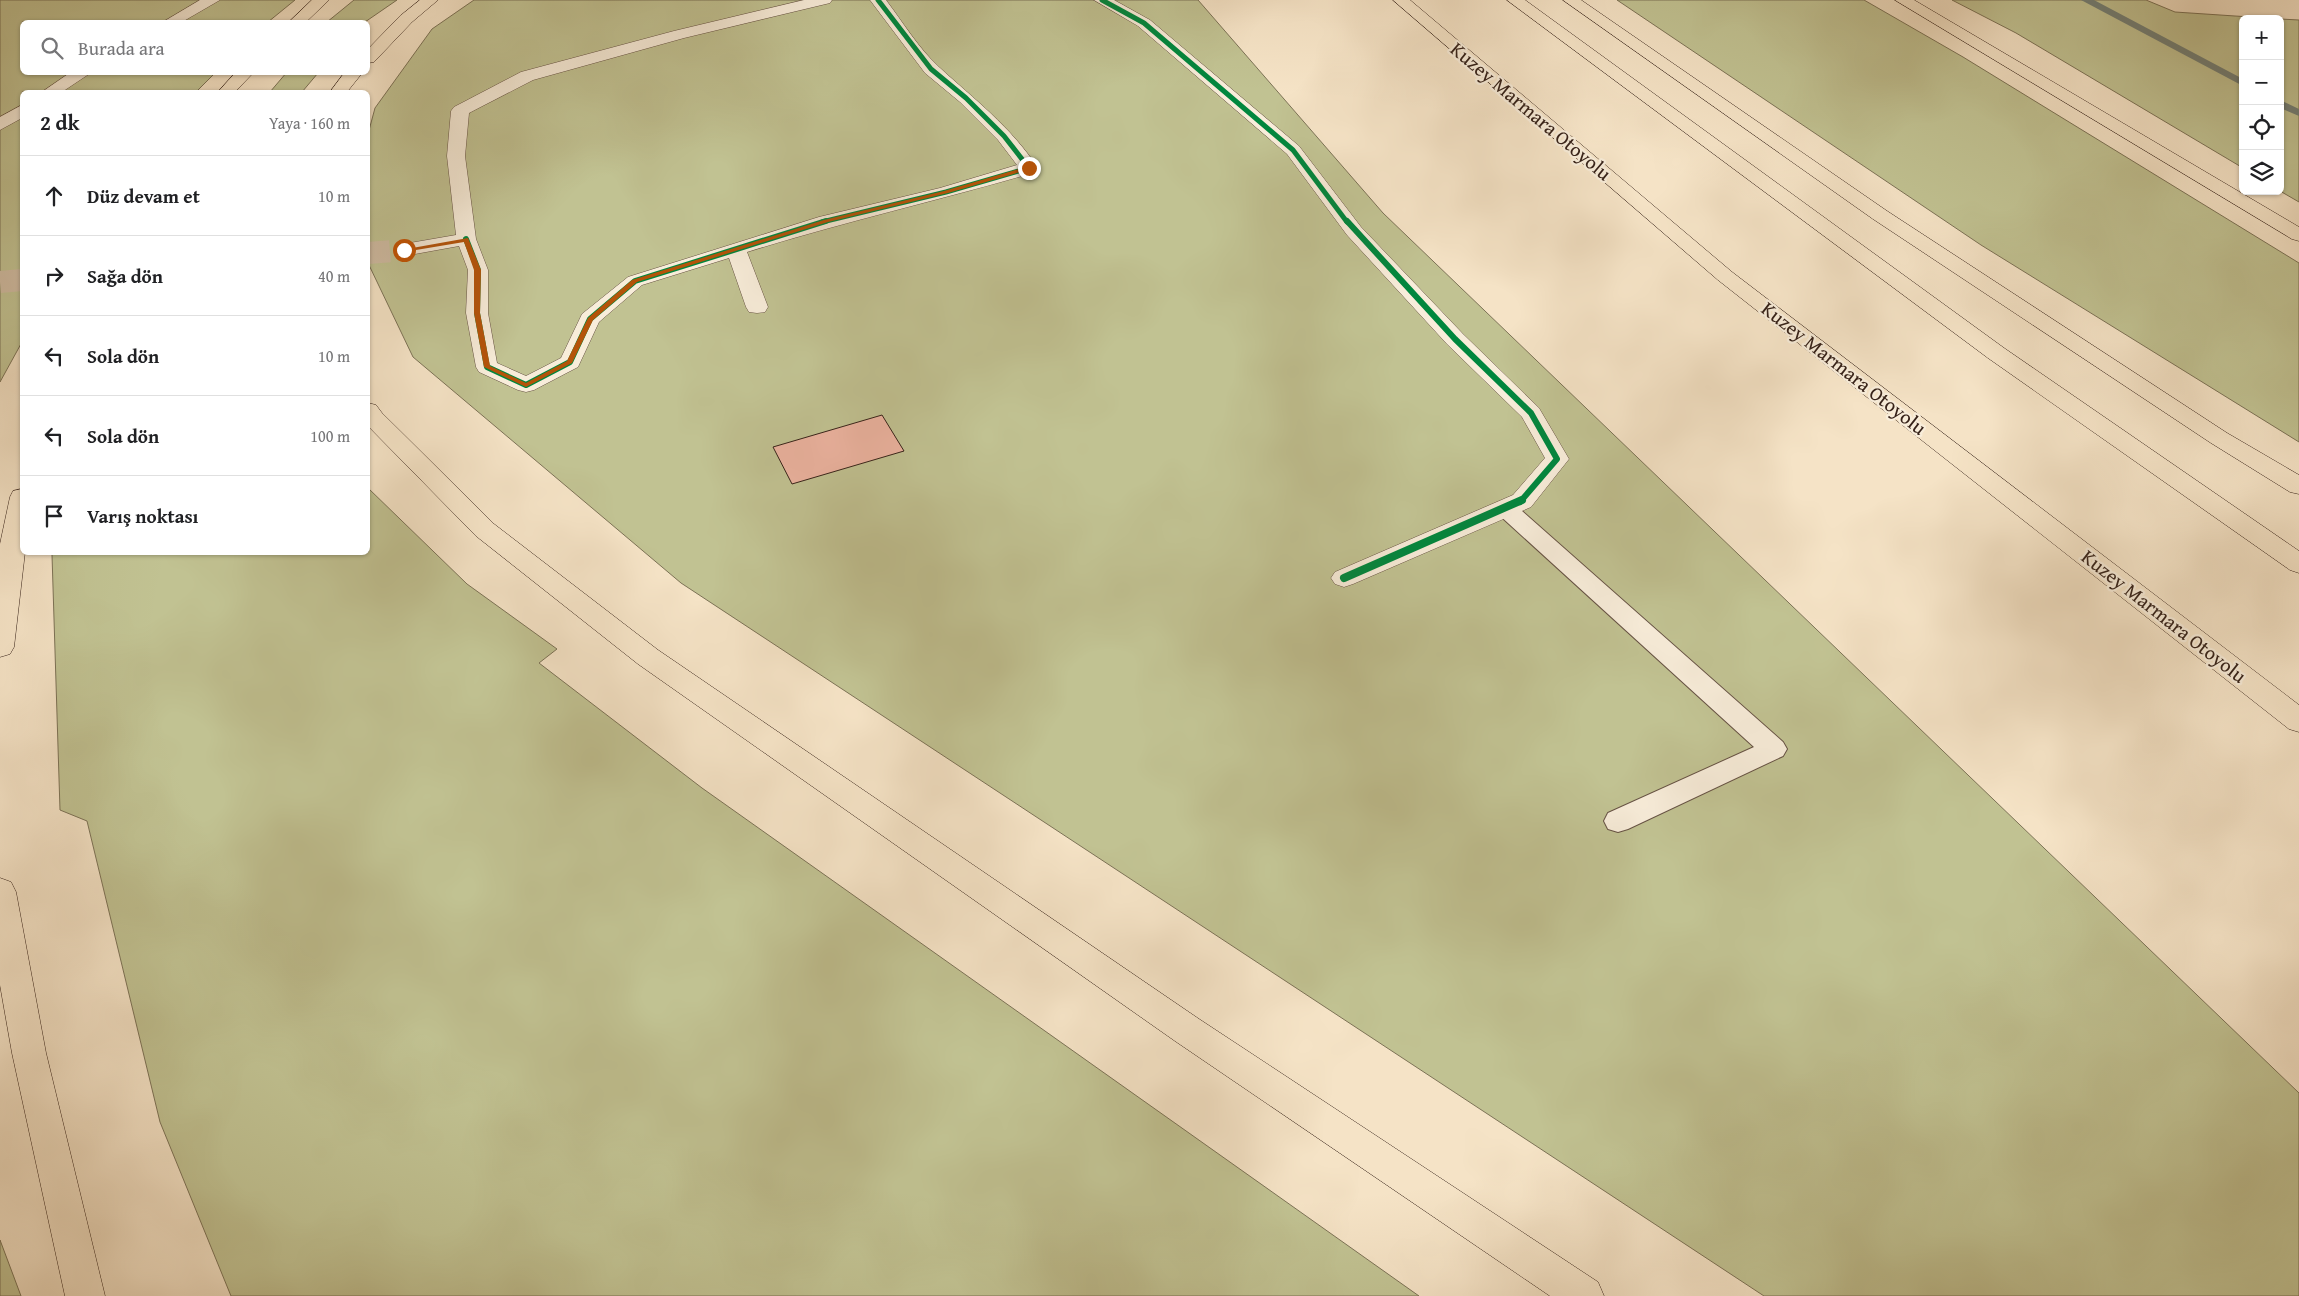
<!DOCTYPE html>
<html lang="tr">
<meta charset="utf-8">
<style>
:root{--surface:#fff;--page:#f6f6f6;--text:#202124;--muted:#757577;--line:#e0e0e0}
body{margin:0;font-family:"Gentium Book Plus",serif;background:var(--page);color:var(--text)}
.controls{position:absolute;right:15px;top:15px;display:grid;overflow:hidden;border-radius:8px;box-shadow:0 1px 4px #0004}
.controls button{width:45px;height:45px;display:grid;place-items:center;padding:0;border:0;border-bottom:1px solid var(--line);background:var(--surface);color:var(--text);font:25px sans-serif}
.stop{position:absolute;width:15px;height:15px;margin:-11px;border:4px solid #b45309;border-radius:50%;background:#fff}
.stop.end{background:#b45309;border-color:#fff;box-shadow:0 1px 5px #0008}
.list{margin:0;padding:0;list-style:none}
h2{display:flex;justify-content:space-between;align-items:center;height:65px;margin:0;padding:0 20px;font-size:21px}
h2 small{font-size:16px;font-weight:400;color:var(--muted)}
.list li{display:grid;grid-template-columns:32px 1fr auto;gap:15px;align-items:center;box-sizing:border-box;height:80px;padding:0 20px;border-top:1px solid var(--line)}
.list b{display:block;font-size:19px;white-space:nowrap}
.list em{font-size:16px;font-style:normal;color:var(--muted)}
.icon{flex:none;width:28px;height:28px;fill:none;stroke:currentColor;stroke-width:2;stroke-linecap:round;stroke-linejoin:round}
.map{position:relative;flex:none;width:2299px;height:1296px;overflow:hidden}
.search{position:absolute;background:var(--surface);box-shadow:0 1px 4px #0004;left:20px;top:20px;width:350px;height:55px;display:flex;align-items:center;gap:12px;box-sizing:border-box;padding:0 18px;border-radius:8px;color:var(--muted);font-size:19px}
.panel{position:absolute;background:var(--surface);box-shadow:0 1px 4px #0004;left:20px;top:90px;width:350px;height:465px;border-radius:8px}
.map>svg:first-child{display:block}
</style>
<div class="map">
<svg width="2299" height="1296" viewBox="0 0 2299 1296">
<rect width="100%" height="100%" fill="#f5e3c6"/>
<filter id="stains"><feTurbulence type="fractalNoise" baseFrequency=".004" numOctaves="4"/><feColorMatrix values="0 0 0 0 .2 0 0 0 0 .09 0 0 0 0 .02 0 0 0 .5 -.17"/></filter>
<radialGradient id="worn" r=".72"><stop offset=".6" stop-color="#630" stop-opacity="0"/><stop offset="1" stop-color="#630" stop-opacity=".3"/></radialGradient>
<path fill="#c1c292" stroke="#7c7256" d="M0 0H295L268 22H22V72L215 73 196 92H22V342L0 382Z
M354 0H397L365 22H327Z
M474 0H1198L1383 213 2299 1093V1296H1764L681 583 413 357 368 263V134L375 108 432 29Z
M1617 0H1864L1963 57 2299 263V442L1981 245Z
M1952 0H2146L2175 12 2280 19H2243V168L2016 33Z
M2280 19 2299 20V202L2280 191Z
M287 72H318V73L302 92H270Z
M368 488 467 584 557 649 539 663 702 788 1419 1296H231L160 1122 87 821 60 810 52 555 53 552H368Z
M0 1240 21 1296H0Z"/>
<g fill="none" stroke-linecap="round" stroke-linejoin="round">
<path fill="#738077" fill-rule="evenodd" d="M2081 0H2094L2243 79V86Z
M2280 100 2299 109V116L2280 108Z"/>
</g>
<path fill="#ecb3a0" stroke="#362219" d="M882 415 904 451 792 484 773 447Z"/>
<g fill="none" stroke-linecap="round" stroke-linejoin="round">
<path stroke="#cfbca3" stroke-width="22" stroke-dasharray="22 11" stroke-linecap="butt" d="M368 253 404 250
M0 282 22 280"/>
<g stroke="#665244" stroke-width="2">
<path id="service" d="M1505 500 1513 503 1783 742 1787 749 1783 756 1628 829 1618 832 1608 829 1604 821 1608 813 1754 747 1497 513 1494 508 1497 503Z"/>
</g>
<g stroke="#665244" stroke-width="1">
<path id="minor" d="M200 0H220L182 22H163Z
M804 0H832L830 3 684 38 533 80 469 113 465 156 476 239 488 270V313L497 363 526 376 561 358 582 314 628 277 819 217 940 188 1017 165 998 140 960 102 925 73 870 0H886C902 21 919 49 939 67 975 100 1010 126 1038 168L1036 172C940 200 843 222 747 252L768 307 765 312 757 313 749 312 746 307 729 258 642 285 599 322 578 367 534 390 526 392 518 390 479 372 476 367 466 313 468 270 459 246 404 256 397 254 394 250 397 246 404 244 456 235 447 156 451 111 454 107 521 72 674 31Z
M1094 0H1114L1150 20 1299 146 1361 227 1463 334 1539 408 1569 459 1531 507 1353 584 1344 587 1335 584 1331 578 1335 572 1513 495 1545 458 1522 417 1447 344 1347 235 1287 154 1138 26Z
M71 72H92L62 92H42Z
M22 105V118L0 130V117Z"/>
</g>
<g stroke="#362219" stroke-width="1">
<path id="motorway" d="M312 0H329L306 22H289Z
M420 0H438L412 22 374 62 368 63V49L400 16Z
M1393 0H1410L1732 272 2299 705V732L2289 729 1718 280Z
M1507 0H1525L2004 348 2299 551V573L2290 570 1988 358Z
M1563 0H1581L1887 211 2227 433 2299 475V494L2290 492 2211 443 1873 219Z
M1895 0H1914L2299 227V241L2292 239Z
M236 72H254L235 92H218Z
M345 72H363L347 92H330Z
M368 403 376 405 382 413 494 524 658 650 1199 1019 1598 1282 1604 1296H1550L1175 1041 638 664 476 536 368 426Z
M22 489V552H25L14 647 10 654 0 657V544L10 497 13 491Z
M0 878 11 882 16 892 46 1053 105 1296H65L12 1053 0 985Z"/>
</g>
<use href="#service" fill="#f8edda" fill-rule="evenodd"/>
<use href="#minor" fill="#f8edda" fill-rule="evenodd"/>
<use href="#motorway" fill="#f5e3c6" fill-rule="evenodd"/>
<g stroke="#f8edda" stroke-width="7">
<path id="cycleway-far2" d="M1102 0 1144 23 1293 150 1347 222
M822 222 946 192 1029 168 1004 136 966 98 931 69 878 0"/>
</g>
<g stroke="#f8edda" stroke-width="9">
<path id="cycleway-far1" d="M1347 221 1455 339 1531 413 1557 459 1520 502
M466 239 478 270 477 313 487 367 526 385 570 362 590 319 635 281 826 221"/>
</g>
<g stroke="#f8edda" stroke-width="11">
<path id="cycleway" d="M1344 578 1522 500"/>
</g>
<use href="#cycleway-far2" stroke="#00873e" stroke-width="5"/>
<use href="#cycleway-far1" stroke="#00873e" stroke-width="6"/>
<use href="#cycleway" stroke="#00873e" stroke-width="8"/>
</g>
<path fill="#b45309" d="M1029 166 1031 169 948 193 828 222 637 282 593 320 572 363 526 387 484 367 474 313V270L464 242 404 252 401 250 468 238 481 270 480 313 490 366 526 383 567 361 588 318 632 280 824 220 944 191Z"/>
<g text-anchor="middle" stroke-width="4.5" stroke-linejoin="round" paint-order="stroke">
<g font-size="20" fill="#362219" stroke="#f8edda">
<text transform="translate(1531 111) rotate(40)" y="7">Kuzey Marmara Otoyolu</text>
<text transform="translate(1844 368) rotate(38)" y="7">Kuzey Marmara Otoyolu</text>
<text transform="translate(2164 616) rotate(38)" y="7">Kuzey Marmara Otoyolu</text>
</g>
</g>
<rect width="100%" height="100%" filter="url(#stains)"/>
<rect width="100%" height="100%" fill="url(#worn)"/>
</svg>
<div class="controls">
<button>+</button>
<button>−</button>
<button><svg class="icon" aria-label="locate" viewBox="0 0 24 24"><circle cx="12" cy="12" r="6"/><path d="M12 2v4M12 18v4M2 12h4M18 12h4"/></svg></button>
<button><svg class="icon" aria-label="layers" viewBox="0 0 24 24"><path d="M12 4l9 5-9 5-9-5zM3 14l9 5 9-5"/></svg></button>
</div>
<div class="stop" style="left:404px;top:250px"></div>
<div class="stop end" style="left:1029px;top:168px"></div>
<div class="search"><svg class="icon" aria-label="search" viewBox="0 0 24 24"><circle cx="10" cy="10" r="6"/><path d="M15 15l6 6"/></svg>Burada ara</div>
<section class="panel">
<h2>2 dk<small>Yaya · 160 m</small></h2>
<ul class="list">
<li><svg class="icon" aria-label="ahead" viewBox="0 0 24 24"><path d="M12 20V5M6 11l6-6 6 6"/></svg><div><b>Düz devam et</b></div><em>10 m</em></li>
<li><svg class="icon" aria-label="right" viewBox="0 0 24 24"><path d="M7 20v-9h11M14 6l5 5-5 5"/></svg><div><b>Sağa dön</b></div><em>40 m</em></li>
<li><svg class="icon" aria-label="left" viewBox="0 0 24 24"><path d="M17 20v-9H6M10 6l-5 5 5 5"/></svg><div><b>Sola dön</b></div><em>10 m</em></li>
<li><svg class="icon" aria-label="left" viewBox="0 0 24 24"><path d="M17 20v-9H6M10 6l-5 5 5 5"/></svg><div><b>Sola dön</b></div><em>100 m</em></li>
<li><svg class="icon" aria-label="arrive" viewBox="0 0 24 24"><path d="M6 21V4h12l-3 4 3 4H6"/></svg><div><b>Varış noktası</b></div></li>
</ul>
</section>
</div>
